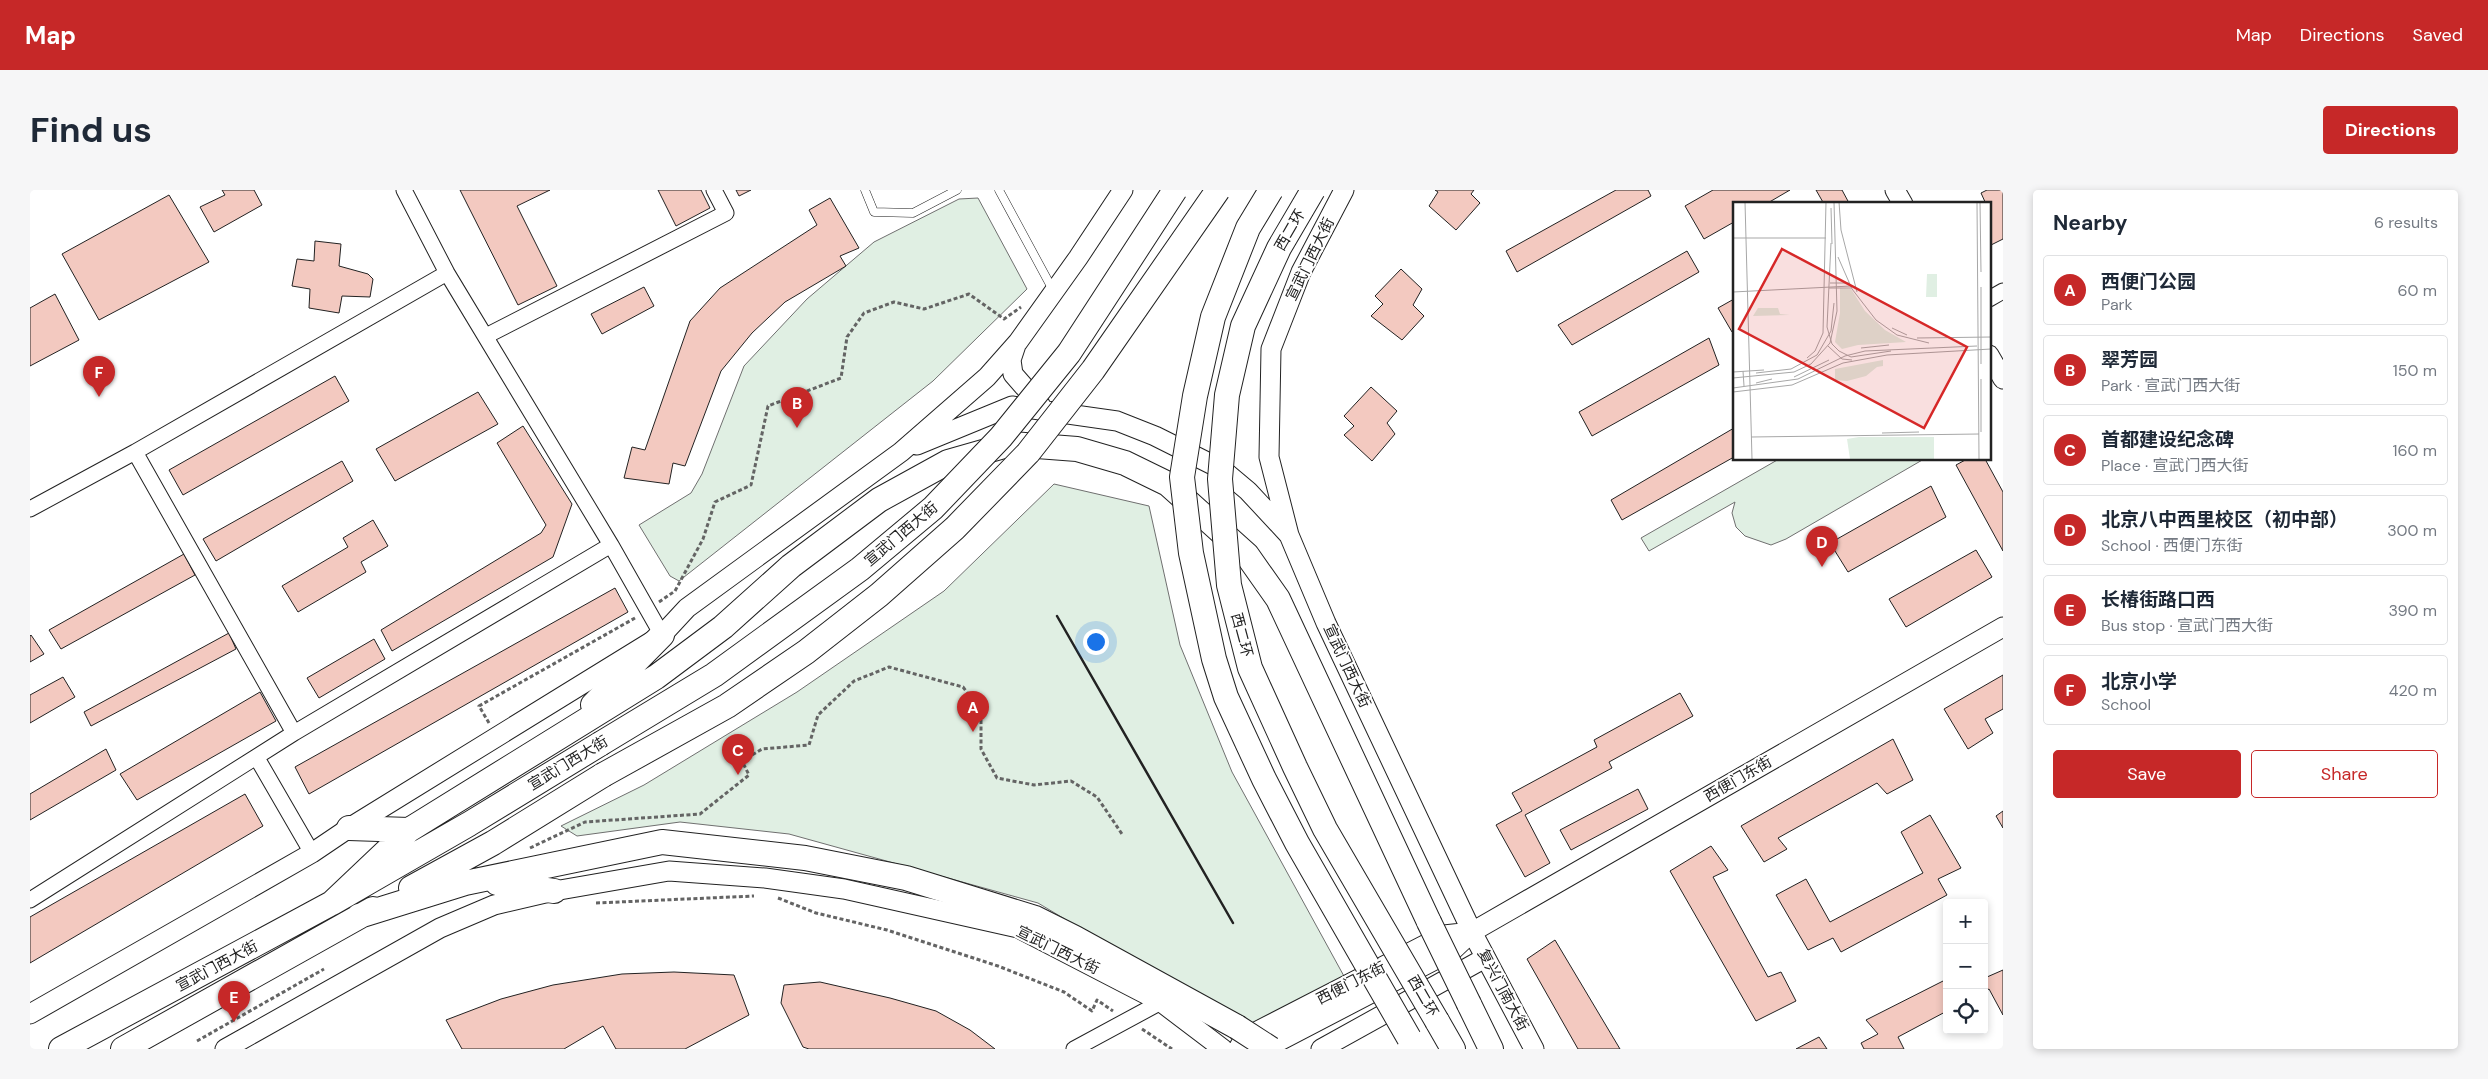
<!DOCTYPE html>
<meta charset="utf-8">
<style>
:root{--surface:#fff;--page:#f6f6f7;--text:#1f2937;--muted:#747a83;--line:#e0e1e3;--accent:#c62828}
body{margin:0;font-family:"DM Sans","Noto Sans SC",sans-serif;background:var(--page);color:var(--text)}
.controls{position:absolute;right:15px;bottom:15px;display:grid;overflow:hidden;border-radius:5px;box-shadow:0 2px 8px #0003}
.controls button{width:45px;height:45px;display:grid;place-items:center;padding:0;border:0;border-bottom:1px solid var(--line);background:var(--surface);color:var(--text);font:25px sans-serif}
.you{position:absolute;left:1065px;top:451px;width:18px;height:18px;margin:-12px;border:4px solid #fff;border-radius:50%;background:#1a73e8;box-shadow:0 0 0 8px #1a73e833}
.badge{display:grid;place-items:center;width:32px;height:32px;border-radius:50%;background:var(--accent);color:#fff;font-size:16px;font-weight:700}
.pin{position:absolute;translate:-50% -41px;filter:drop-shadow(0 1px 2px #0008)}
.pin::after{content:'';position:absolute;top:26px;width:18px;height:15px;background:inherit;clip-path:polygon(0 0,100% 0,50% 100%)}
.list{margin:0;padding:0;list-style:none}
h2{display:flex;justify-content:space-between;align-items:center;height:65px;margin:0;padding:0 20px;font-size:21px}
h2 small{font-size:16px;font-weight:400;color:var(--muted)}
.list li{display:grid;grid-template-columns:32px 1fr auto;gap:15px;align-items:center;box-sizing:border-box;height:70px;margin:0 10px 10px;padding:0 10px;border:1px solid var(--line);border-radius:5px}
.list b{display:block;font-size:19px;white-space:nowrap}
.list p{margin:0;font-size:16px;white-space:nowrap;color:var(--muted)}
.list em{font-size:16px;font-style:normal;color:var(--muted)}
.actions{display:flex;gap:10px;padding:15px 20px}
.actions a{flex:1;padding:11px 0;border:1px solid var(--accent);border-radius:5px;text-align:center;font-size:18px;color:var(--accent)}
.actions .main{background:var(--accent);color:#fff}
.icon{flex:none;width:28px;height:28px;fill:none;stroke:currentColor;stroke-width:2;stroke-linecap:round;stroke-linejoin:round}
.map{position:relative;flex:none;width:1973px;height:859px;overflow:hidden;border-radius:5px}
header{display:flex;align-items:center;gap:30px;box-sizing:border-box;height:70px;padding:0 25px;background:var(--accent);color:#fff}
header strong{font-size:24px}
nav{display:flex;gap:28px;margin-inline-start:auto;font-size:18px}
.intro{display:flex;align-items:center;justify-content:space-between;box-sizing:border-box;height:120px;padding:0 30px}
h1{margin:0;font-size:35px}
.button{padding:12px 22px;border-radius:5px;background:var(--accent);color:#fff;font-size:18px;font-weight:700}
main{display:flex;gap:30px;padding:0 30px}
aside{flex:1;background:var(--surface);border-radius:5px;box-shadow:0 2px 8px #0003}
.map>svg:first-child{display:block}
</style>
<header>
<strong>Map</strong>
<nav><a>Map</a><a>Directions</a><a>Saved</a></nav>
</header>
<div class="intro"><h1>Find us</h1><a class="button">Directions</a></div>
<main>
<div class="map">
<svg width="1973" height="859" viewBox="0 0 1973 859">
<rect width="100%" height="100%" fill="#fff"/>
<path fill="#e0efe3" stroke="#6f6f6f" d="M948 8 997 99 903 191 649 391 640 386 609 335 661 303 672 284 714 176 777 109 844 52 929 9Z
M1749 269H1894L1756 349 1741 355 1715 346 1706 337 1702 323 1705 312 1619 361 1611 348Z
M1024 294 1119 316 1150 455 1202 582 1315 788 1217 838 1008 713 759 644 650 632 547 646 531 636 614 595 767 502 914 401Z"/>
<path fill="#f3c9c0" stroke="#222" d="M192 0H224L232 15 184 42 170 17 195 5Z
M430 0H520L487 16 527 96 488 115Z
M628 0H671L680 18 646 36Z
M706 0H721L709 6Z
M1405 0H1444L1441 4 1450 13 1426 40 1399 16 1408 2Z
M1586 0H1618L1621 6 1487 82 1476 61Z
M1683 0H1760L1736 14H1704V32L1674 49 1655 16Z
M1786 0H1812L1819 13 1794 14Z
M1957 0H1973V49L1959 56V14H1956L1951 3Z
M139 5 179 72 69 130 32 64Z
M800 8 829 58 810 66 816 76 755 112 722 143 691 181 655 276 643 273 639 294 594 288 602 257 615 260 660 131 690 98 787 35 779 20Z
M285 51 311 54 309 76 338 84 343 89 340 107 312 106 309 123 279 118 280 99 262 96 267 69 284 71Z
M1657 61 1669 82 1542 155 1528 135Z
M1371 79 1392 99 1383 115 1394 126 1372 150 1341 126 1353 114 1345 106Z
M614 97 624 116 572 144 561 124Z
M25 104 49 150 0 176V118Z
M1704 109V141L1702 142 1688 118Z
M1679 148 1689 175 1562 246 1549 222Z
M305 186 319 211 153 305 139 280Z
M1341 197 1367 221 1357 233 1365 244 1342 271 1314 245 1324 236 1314 226Z
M448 202 468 234 365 291 346 259Z
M493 236 542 314 523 367 362 461 351 440 511 343 516 335 467 253Z
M1704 238V267L1592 330 1581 310Z
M1937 269H1955L1973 302V361L1926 275Z
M312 271 323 291 186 371 173 349Z
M1901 296 1916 327 1818 382 1800 353Z
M343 330 358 356 331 372 336 382 268 422 252 396 318 357 313 348Z
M1946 360 1962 387 1876 437 1859 409Z
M154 364 165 385 31 459 19 440Z
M585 398 598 422 279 604 265 577Z
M199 443 206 459 61 536 54 522Z
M1 445 14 464 0 472V446Z
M344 449 355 469 289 508 277 488Z
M1973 485V519L1955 529 1963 543 1938 559 1914 519Z
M33 487 45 507 0 533V505Z
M230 502 246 531 107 610 90 584Z
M1650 503 1663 526 1579 572 1582 578 1495 625 1520 673 1495 687 1466 635 1492 621 1482 603 1567 557 1564 550Z
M1863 549 1883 590 1857 604 1847 593 1748 648 1757 659 1734 672 1711 636Z
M76 559 86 580 0 630V604Z
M1608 599 1618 619 1541 660 1530 640Z
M215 604 233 636 0 773V727Z
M1973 621V638L1966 626Z
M1900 625 1931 678 1908 689 1917 705 1811 762 1803 748 1778 760 1746 705 1776 689 1800 732 1893 683 1871 642Z
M1681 656 1698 680 1683 687 1738 787 1751 782 1766 811 1726 831 1640 681Z
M1525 750 1590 859H1548L1497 769Z
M1973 780V825L1959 799 1954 802V781L1957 787Z
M644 782 704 785 719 825 655 859H586L573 836 534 859H432L416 830 471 809 523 795 592 784Z
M1917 789V821L1868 847 1874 859H1834L1831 853 1848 844 1836 830Z
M790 792 860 808 906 821 940 840 965 859H779L773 857 751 813 754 795Z
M1789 847 1797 859H1766Z"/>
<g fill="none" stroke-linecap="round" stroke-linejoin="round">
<g stroke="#222" stroke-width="9">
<path id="service" d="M835 0 844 22 883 23 927 0
M969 0 1023 100"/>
</g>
<g stroke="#222" stroke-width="17">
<path id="minor" d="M374 0 417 83 581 355 632 445
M1959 109 1973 101
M456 146 696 23 684 0
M105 262 264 543
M0 319 105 262 417 83
M227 568 282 663
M0 710 264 543 581 355
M1044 859 1131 812"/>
</g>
<g stroke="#222" stroke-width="21">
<path id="tertiary" d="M1314 0 1271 82 1241 159 1239 267 1259 345 1296 433 1442 742 1504 859
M1865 0 1873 14
M986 155 981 170 983 184 1011 216
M1959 165 1973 189
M887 255 982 216 1087 231 1125 246 1193 280 1218 301 1258 344
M0 824 282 663 319 638 632 445 657 418 871 262 957 187 988 152 1048 68 1093 0
M195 859 410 738 464 715 524 701 639 681 735 688 814 699 988 738 1131 812 1193 859
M1208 859 1214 848 1414 745 1442 742
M1234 859 1422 761 1442 742 1973 437
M1291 859 1455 768"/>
</g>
<g stroke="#222" stroke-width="26">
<path id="trunk" d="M563 515 632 445
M319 638 379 640
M467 693 524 701
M381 698 463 653 573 585
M302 713 379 640 626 487 693 437 761 376 849 310 918 272 981 254 1047 259 1095 273 1138 294 1217 365 1248 409 1399 732
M329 726 435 693 632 652 775 668 876 688 1005 728 1045 748 1207 837
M1439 814 1461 859
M1407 831 1423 859
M31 859 302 713 439 634 570 554
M93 859 343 719"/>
</g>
<path stroke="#646464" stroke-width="3" stroke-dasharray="4 2.5" stroke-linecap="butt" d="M629 412 645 401 673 349 685 312 721 295 738 216 811 188 817 147 834 123 864 112 894 119 939 104 974 129 991 117
M459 533 449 516 605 428
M500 658 555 632 670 624 719 585 712 571 732 559 779 555 788 525 824 491 859 477 933 497 951 521V559L967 588 1004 595 1041 591 1067 607 1092 644
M748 708 786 723 857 740 968 776 1034 802 1062 821 1067 810 1083 821
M566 713 724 706
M1112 839 1142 859
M167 851 294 779"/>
<use href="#service" stroke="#fff" stroke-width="8"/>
<use href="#minor" stroke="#fff" stroke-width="15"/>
<use href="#tertiary" stroke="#fff" stroke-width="19"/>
<use href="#trunk" stroke="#fff" stroke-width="24"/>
<g stroke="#222" stroke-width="26" stroke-linecap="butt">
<path id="trunk-bridge" d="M1241 0 1218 38 1183 127 1165 206 1152 287 1161 363 1184 469 1196 507 1234 589 1267 653 1379 848
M1283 0 1249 58 1213 136 1197 205 1190 289 1199 395 1220 478 1265 577 1295 639 1407 831
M570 554 684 485 830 379 903 318 971 247 1039 163 1145 0
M573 585 697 516 776 462 849 405 925 338 998 263 1063 180 1188 0
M1399 732 1439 814
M1207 837 1241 859"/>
</g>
<use href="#trunk-bridge" stroke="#fff" stroke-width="24"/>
<path stroke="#222" stroke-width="2.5" d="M1027 426 1203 733"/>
</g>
<g text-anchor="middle" stroke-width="4" stroke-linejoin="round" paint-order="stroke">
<g font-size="15" fill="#222" stroke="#fff">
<text transform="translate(1260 40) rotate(-60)" y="5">西二环</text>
<text transform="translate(1280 69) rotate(-64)" y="5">宣武门西大街</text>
<text transform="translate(871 344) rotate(-40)" y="5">宣武门西大街</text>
<text transform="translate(1212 445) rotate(75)" y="5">西二环</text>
<text transform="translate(1317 476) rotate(65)" y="5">宣武门西大街</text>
<text transform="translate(538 573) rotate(-31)" y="5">宣武门西大街</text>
<text transform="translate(1708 589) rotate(-30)" y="5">西便门东街</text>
<text transform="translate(1028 760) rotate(26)" y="5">宣武门西大街</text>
<text transform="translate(187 776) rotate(-28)" y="5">宣武门西大街</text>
<text transform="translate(1321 793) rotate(-27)" y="5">西便门东街</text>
<text transform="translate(1473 800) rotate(62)" y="5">复兴门南大街</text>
<text transform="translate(1393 806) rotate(60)" y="5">西二环</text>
</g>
</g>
<g transform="translate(1703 12)">
<rect width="258" height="258" fill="#fff"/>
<path d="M194 72H204V95H193ZM107 86 118 87 132 109 152 128 173 140 125 143 109 147 102 140 107 111ZM25 106H45L47 112 57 113 20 114ZM150 158V164L144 165 133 174 114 179 102 178V167ZM126 235H201V257H117L114 237Z" fill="#e0efe3"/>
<path fill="none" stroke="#a7a7a7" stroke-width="1" d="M12 0 19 257M106 0 108 28 124 90M244 0 246 257M247 0 248 70M98 6 99 42M0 36H93M98 41 94 125 99 142 106 149 118 155 158 149M105 55 119 87 143 118 164 133 196 141M97 81H116M96 86H118M0 90 118 84M159 126 174 133M184 136 258 135M95 144 109 157 119 158M128 146 156 143M74 156 82 149 90 131 93 0M248 162V85M10 169 11 184M0 170 31 168M23 171 58 167 84 153 98 129 101 101M61 175 96 158M0 176 61 170 78 162 97 141 104 109 101 0M23 181 39 177M0 186 65 177 112 154 132 149 244 144M0 190 59 183 110 161 154 153 258 147M248 230V177M149 231 186 230M18 235 246 232"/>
<path fill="#d62828" fill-opacity="0.15" stroke="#d62828" stroke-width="2.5" d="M49 47 234 145 191 226 6 127Z"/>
<rect width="258" height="258" fill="none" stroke="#222" stroke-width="2.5"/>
</g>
</svg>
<div class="controls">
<button>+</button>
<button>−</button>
<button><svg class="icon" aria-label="locate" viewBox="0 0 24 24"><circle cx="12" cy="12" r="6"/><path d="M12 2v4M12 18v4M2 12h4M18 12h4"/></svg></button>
</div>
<div class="you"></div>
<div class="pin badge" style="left:943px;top:542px">A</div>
<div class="pin badge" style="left:767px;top:238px">B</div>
<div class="pin badge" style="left:708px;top:585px">C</div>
<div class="pin badge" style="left:1792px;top:377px">D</div>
<div class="pin badge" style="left:204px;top:832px">E</div>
<div class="pin badge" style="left:69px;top:207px">F</div>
</div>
<aside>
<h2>Nearby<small>6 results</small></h2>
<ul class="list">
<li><span class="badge">A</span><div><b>西便门公园</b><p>Park</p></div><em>60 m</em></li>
<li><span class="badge">B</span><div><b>翠芳园</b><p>Park · 宣武门西大街</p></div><em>150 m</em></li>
<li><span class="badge">C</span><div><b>首都建设纪念碑</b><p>Place · 宣武门西大街</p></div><em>160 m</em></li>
<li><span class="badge">D</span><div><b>北京八中西里校区（初中部）</b><p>School · 西便门东街</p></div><em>300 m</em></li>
<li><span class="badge">E</span><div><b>长椿街路口西</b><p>Bus stop · 宣武门西大街</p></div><em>390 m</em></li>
<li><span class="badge">F</span><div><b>北京小学</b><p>School</p></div><em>420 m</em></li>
</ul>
<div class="actions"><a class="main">Save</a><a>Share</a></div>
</aside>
</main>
